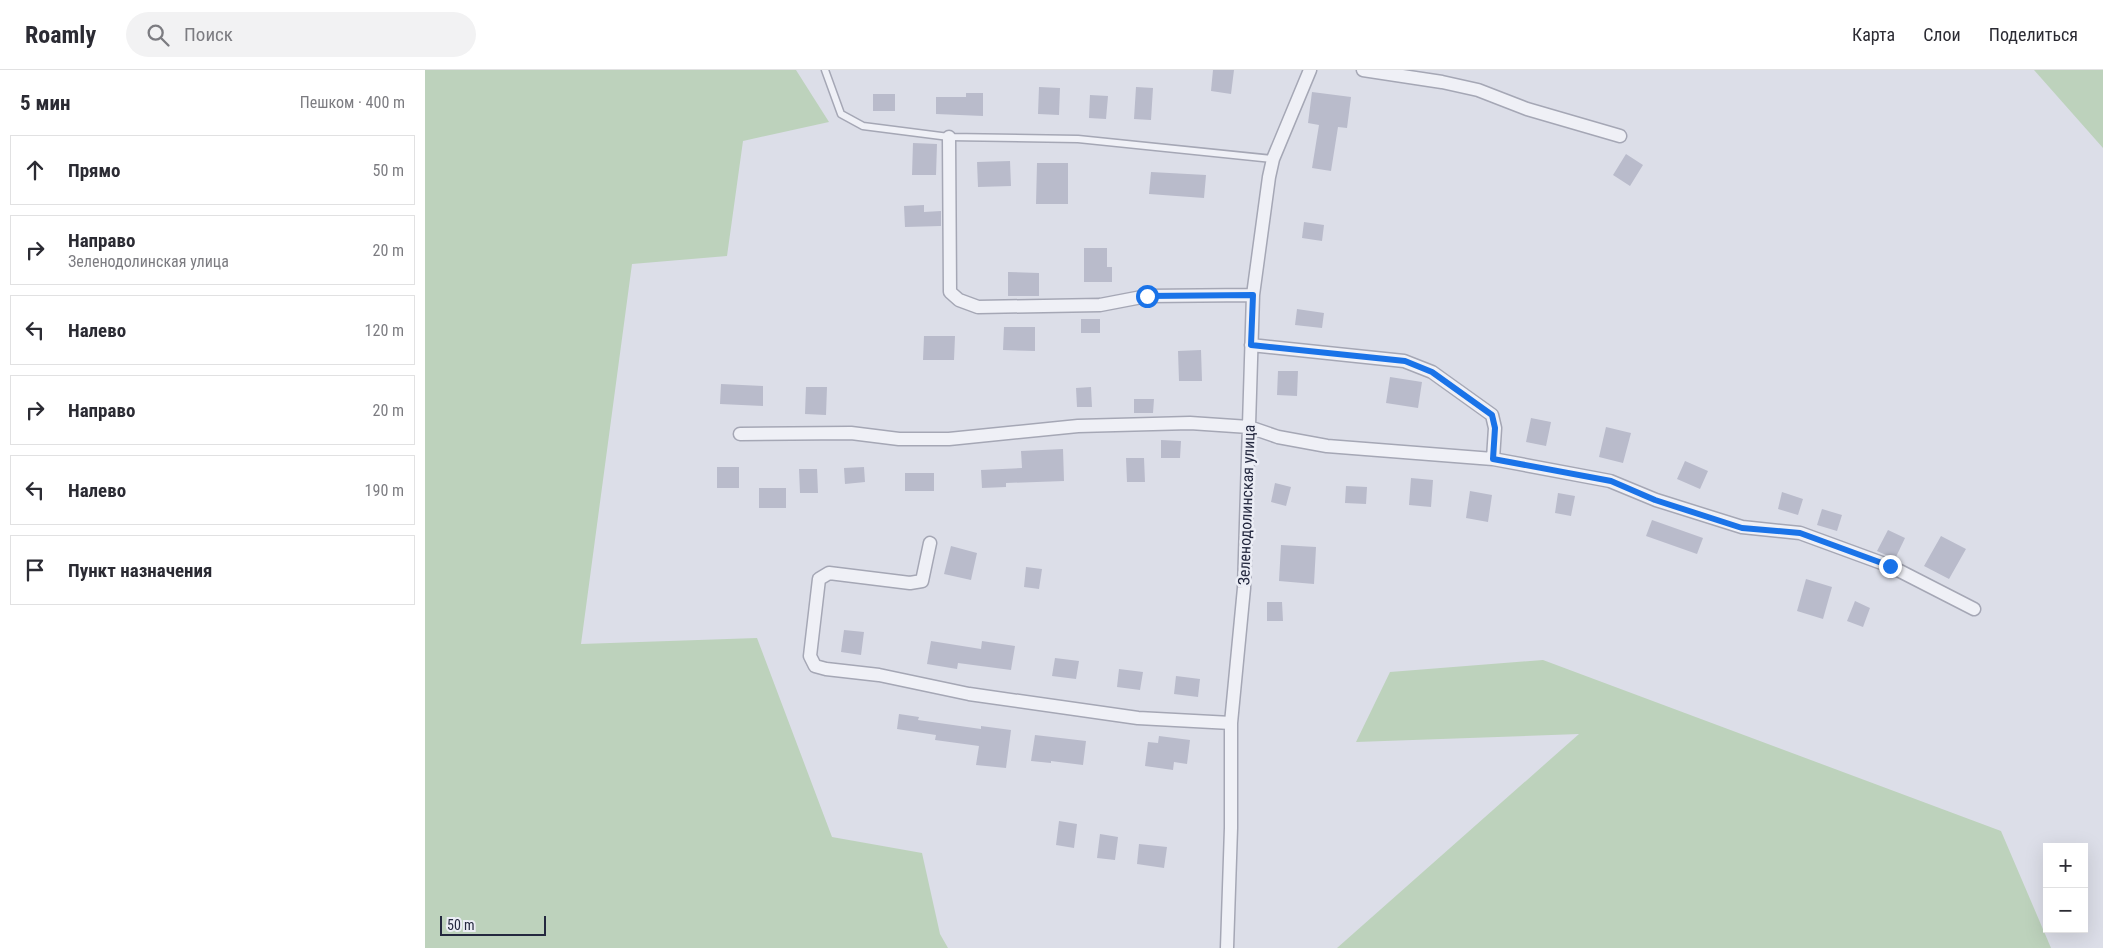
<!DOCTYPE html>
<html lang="ru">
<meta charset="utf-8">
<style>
:root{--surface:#fff;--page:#f2f2f3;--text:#2b2b33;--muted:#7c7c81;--line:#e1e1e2}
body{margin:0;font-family:"Roboto Condensed",sans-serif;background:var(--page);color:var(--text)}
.controls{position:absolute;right:15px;bottom:15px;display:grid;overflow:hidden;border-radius:0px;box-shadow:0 5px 20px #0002}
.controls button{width:45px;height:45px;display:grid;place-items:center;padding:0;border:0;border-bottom:1px solid var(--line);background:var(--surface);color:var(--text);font:25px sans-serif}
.scale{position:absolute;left:15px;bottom:12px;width:106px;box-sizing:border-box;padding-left:5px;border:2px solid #24283f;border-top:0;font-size:14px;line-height:18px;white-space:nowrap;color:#24283f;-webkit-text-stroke:4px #ebedf5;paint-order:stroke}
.stop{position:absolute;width:15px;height:15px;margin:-11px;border:4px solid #1a73e8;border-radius:50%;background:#fff}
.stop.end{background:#1a73e8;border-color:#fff;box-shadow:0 1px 5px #0008}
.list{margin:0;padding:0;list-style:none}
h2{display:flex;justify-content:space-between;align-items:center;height:65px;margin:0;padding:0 20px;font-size:21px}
h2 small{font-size:16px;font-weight:400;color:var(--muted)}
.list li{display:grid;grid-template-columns:32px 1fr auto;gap:15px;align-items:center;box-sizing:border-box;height:70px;margin:0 10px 10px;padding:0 10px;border:1px solid var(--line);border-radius:0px}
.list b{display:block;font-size:19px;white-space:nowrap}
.list p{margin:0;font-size:16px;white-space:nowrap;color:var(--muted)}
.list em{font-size:16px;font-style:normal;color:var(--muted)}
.icon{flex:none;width:28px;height:28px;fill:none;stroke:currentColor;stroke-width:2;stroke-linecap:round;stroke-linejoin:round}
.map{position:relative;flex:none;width:1678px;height:878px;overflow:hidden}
header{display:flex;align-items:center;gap:30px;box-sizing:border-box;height:70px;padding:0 25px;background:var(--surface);border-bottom:1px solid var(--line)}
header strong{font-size:24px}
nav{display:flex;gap:28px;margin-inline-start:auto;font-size:18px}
.search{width:350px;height:45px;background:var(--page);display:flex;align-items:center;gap:12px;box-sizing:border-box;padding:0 18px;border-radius:28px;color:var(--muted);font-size:19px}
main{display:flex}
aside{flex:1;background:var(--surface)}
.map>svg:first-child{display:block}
</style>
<header>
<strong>Roamly</strong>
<div class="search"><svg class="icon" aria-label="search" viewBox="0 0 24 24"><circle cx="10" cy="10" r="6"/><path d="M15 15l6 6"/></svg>Поиск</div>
<nav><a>Карта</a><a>Слои</a><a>Поделиться</a></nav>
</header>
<main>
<aside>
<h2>5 мин<small>Пешком · 400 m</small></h2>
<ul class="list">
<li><svg class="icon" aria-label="ahead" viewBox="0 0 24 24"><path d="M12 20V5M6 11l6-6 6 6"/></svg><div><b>Прямо</b></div><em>50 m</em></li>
<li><svg class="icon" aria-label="right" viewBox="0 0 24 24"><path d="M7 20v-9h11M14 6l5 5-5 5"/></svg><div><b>Направо</b><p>Зеленодолинская улица</p></div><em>20 m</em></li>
<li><svg class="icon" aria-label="left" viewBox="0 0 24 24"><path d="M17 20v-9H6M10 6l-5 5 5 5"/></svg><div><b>Налево</b></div><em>120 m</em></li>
<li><svg class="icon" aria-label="right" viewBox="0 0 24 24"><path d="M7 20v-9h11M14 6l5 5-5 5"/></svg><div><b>Направо</b></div><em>20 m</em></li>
<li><svg class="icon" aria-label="left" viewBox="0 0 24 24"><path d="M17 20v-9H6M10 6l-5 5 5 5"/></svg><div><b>Налево</b></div><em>190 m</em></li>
<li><svg class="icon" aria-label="arrive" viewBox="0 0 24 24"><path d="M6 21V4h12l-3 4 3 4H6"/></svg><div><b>Пункт назначения</b></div></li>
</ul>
</aside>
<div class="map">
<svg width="1678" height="878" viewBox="0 0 1678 878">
<rect width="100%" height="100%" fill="#dcdee8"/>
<path fill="#bdd2bc" d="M0 0H371L404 52 318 71 302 186 207 194 156 574 332 568 407 767 497 783 515 864 523 878H0Z
M1609 0H1678V78Z
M1118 590 1576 761 1626 878H912L1154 664 931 672 965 602Z"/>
<path fill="#b9bbcb" d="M788 0H809L806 24 786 21Z
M614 17 635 18 634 45 613 44Z
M711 17 728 18 726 50 709 49Z
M887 22 926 27 922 58 913 57 906 101 887 98 894 55 883 53Z
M541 23H558V46L511 44V27H541Z
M448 24H470V41H448Z
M665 25 683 26 681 49 664 48Z
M488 73 512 74 511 105H487Z
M1201 84 1218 95 1205 116 1188 105Z
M585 91 586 116 553 117 552 92Z
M612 93H643V134H611Z
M726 102 781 105 779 128 724 124Z
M499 135V142L516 141V156L480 157 479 136Z
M879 152 899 155 897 171 877 168Z
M659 178H682V197H687V212H659Z
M583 202 614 203V226H583Z
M872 239 899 243 897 258 870 255Z
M656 249H675V263H656Z
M579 257H610V281L578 280Z
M499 266H530L529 290H498Z
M776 280 777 311H754L753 281Z
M853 301H873L872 326 852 325Z
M965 307 997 312 993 338 961 333Z
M296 314 338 316V336L295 334Z
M381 317H402L401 345 380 344Z
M666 317 667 337H652L651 318Z
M709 329H729L728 343H709Z
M1106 348 1126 352 1121 376 1101 372Z
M1181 357 1206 363 1198 393 1174 387Z
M736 370 756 371 755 388H736Z
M638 379 639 411 581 413V417L557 418 556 400 597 398 596 381Z
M701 388H719L720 412H702Z
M1260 391 1283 401 1275 419 1252 409Z
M292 397H314V418H292Z
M439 397 440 412 420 414 419 398Z
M374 399H392L393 423H375Z
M480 403H509V421H480Z
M986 408 1008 410 1006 437 984 435Z
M850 413 866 417 861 436 846 432Z
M921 416 942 417 941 434 920 433Z
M334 418H361V438H334Z
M1045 421 1067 425 1063 452 1041 448Z
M1357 422 1378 429 1373 445 1353 439Z
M1133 423 1150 426 1146 446 1130 443Z
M1397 439 1417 445 1412 461 1392 455Z
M1227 450 1278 468 1272 484 1221 466Z
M1463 460 1480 468 1470 489 1452 481Z
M1516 466 1541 479 1524 509 1499 496Z
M856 475 891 477 889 514 854 511Z
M526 476 552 483 546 510 519 504Z
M601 497 617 499 614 519 599 517Z
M1381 509 1407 517 1398 549 1372 541Z
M1430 531 1445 538 1438 557 1422 551Z
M842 532H857L858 551H842Z
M419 560 439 562 436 585 416 582Z
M506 571 556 579 557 571 590 576 586 600 533 593 532 599 502 594Z
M630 588 654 591 651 609 627 606Z
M694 599 718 602 715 620 692 617Z
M751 606 775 609 773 627 749 624Z
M474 644 494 647 493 650 556 659V656L586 660 581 698 551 695 554 676 510 670 511 665 472 659Z
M610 665 661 671 658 695 626 691V693L606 691Z
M734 666 765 670 762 694 749 692 748 700 720 696 723 672 733 673Z
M634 751 652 754 649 778 631 775Z
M675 764 693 767 690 790 672 788Z
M714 774 742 777 739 798 712 794Z"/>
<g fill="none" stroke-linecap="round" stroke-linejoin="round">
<g stroke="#a5a7b5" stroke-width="9">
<path id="service" d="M400 0 416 44 438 56 524 67 653 69 848 89"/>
</g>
<g stroke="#a5a7b5" stroke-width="15">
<path id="minor" d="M938 0 1017 12 1053 20 1102 39 1195 66
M524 67 525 222 534 230 553 237 675 235 722 226 828 225
M826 275 979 291 1007 302 1067 345 1070 358 1068 389
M315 364 426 363 474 369H524L653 356 765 353 824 357 853 367 902 376 1068 389 1185 411 1231 430 1317 457 1375 463 1465 496 1549 539
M505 473 497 511 485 513 404 503 394 509 385 586 390 596 401 599 454 605 544 624 713 648 806 653
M802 878 806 758V653L819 518 828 225 844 107 848 89 885 0"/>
</g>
<use href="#service" stroke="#eff0f6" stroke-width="6"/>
<use href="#minor" stroke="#eff0f6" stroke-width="12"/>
</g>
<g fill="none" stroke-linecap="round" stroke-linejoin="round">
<path stroke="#1a73e8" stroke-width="6" d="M722 226 828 225 826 275 980 291 1007 302 1067 345 1070 358 1068 389 1186 411 1230 430 1317 458 1375 463 1465 496"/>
</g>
<g text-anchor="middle" stroke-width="5" stroke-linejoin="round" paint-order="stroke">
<g font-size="16" fill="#24283f" stroke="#ebedf5">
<text transform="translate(821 435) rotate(-88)" y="6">Зеленодолинская улица</text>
</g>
</g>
</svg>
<div class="controls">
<button>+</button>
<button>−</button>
</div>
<div class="scale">50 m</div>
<div class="stop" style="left:722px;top:226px"></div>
<div class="stop end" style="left:1465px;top:496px"></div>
</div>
</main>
